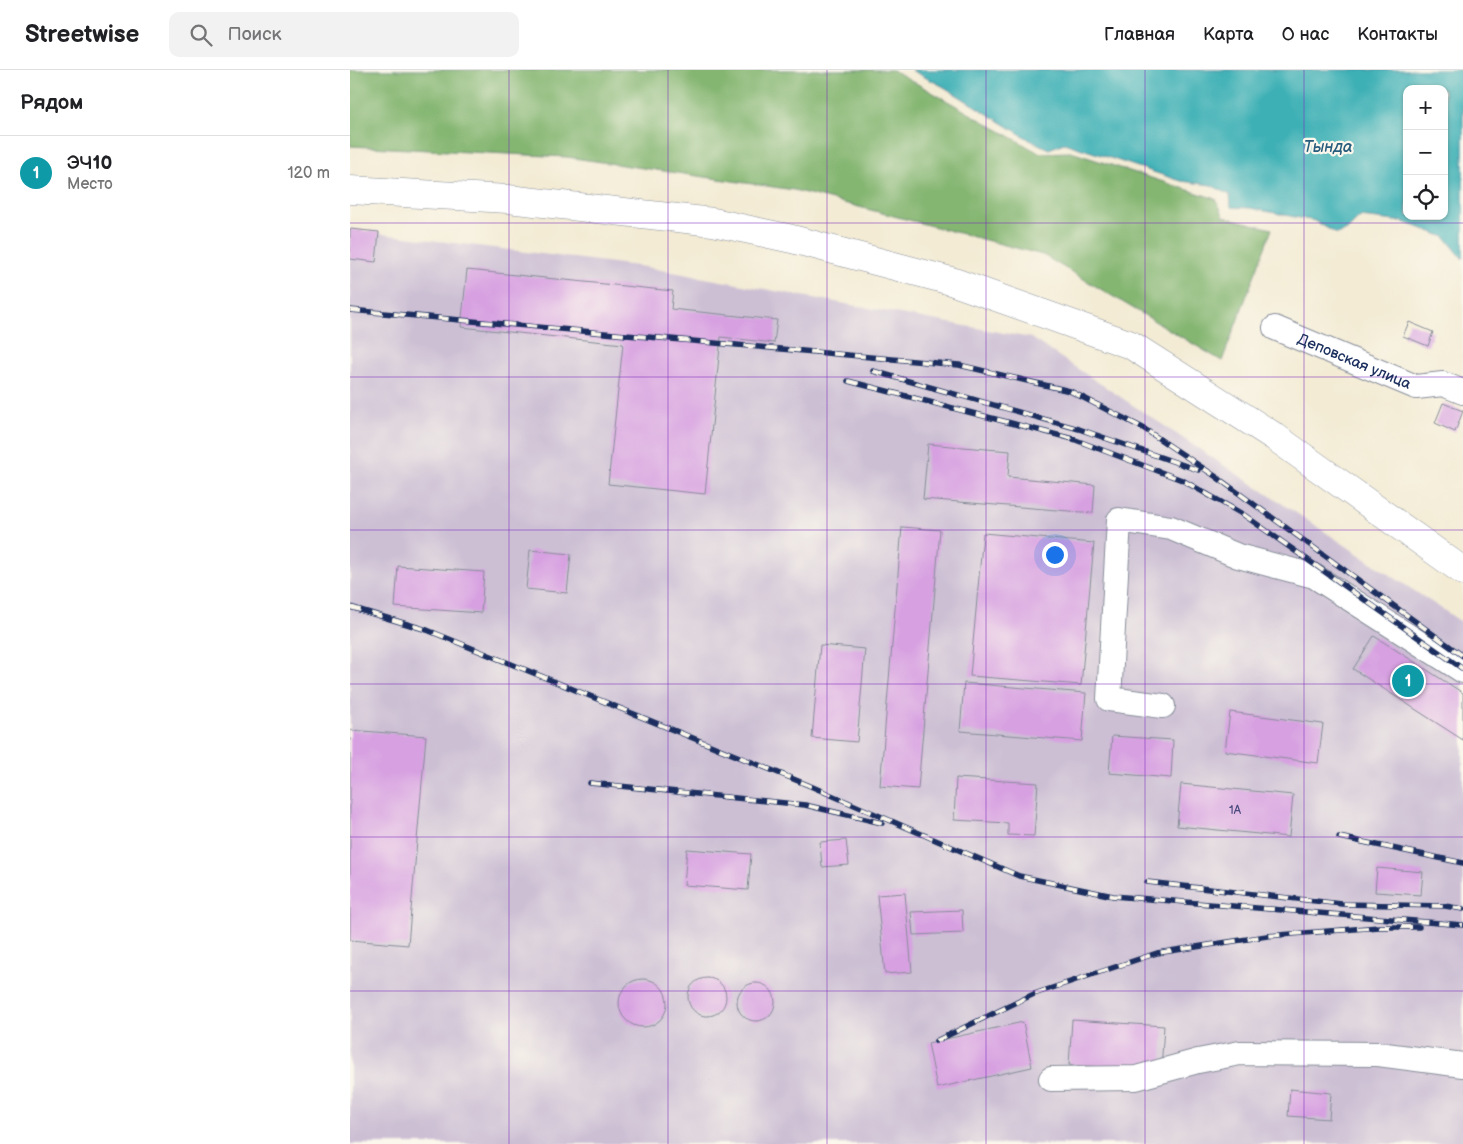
<!DOCTYPE html>
<html lang="ru">
<meta charset="utf-8">
<style>
:root{--surface:#fff;--page:#f2f2f2;--text:#202124;--muted:#757577;--line:#e0e0e0;--accent:#1a73e8}
body{margin:0;font-family:"Balsamiq Sans",sans-serif;background:var(--page);color:var(--text)}
.controls{position:absolute;right:15px;top:15px;display:grid;overflow:hidden;border-radius:10px;box-shadow:0 1px 4px #0004}
.controls button{width:45px;height:45px;display:grid;place-items:center;padding:0;border:0;border-bottom:1px solid var(--line);background:var(--surface);color:var(--text);font:25px sans-serif}
.you{position:absolute;left:704px;top:484px;width:18px;height:18px;margin:-12px;border:4px solid #fff;border-radius:50%;background:#1a73e8;box-shadow:0 0 0 8px #1a73e833}
.badge{display:grid;place-items:center;width:32px;height:32px;border-radius:50%;background:var(--accent);color:#fff;font-size:16px;font-weight:700}
.pin{position:absolute;translate:-50% -50%;border:2px solid #fff;box-shadow:0 1px 5px #0006}
.list{margin:0;padding:0;list-style:none}
h2{display:flex;justify-content:space-between;align-items:center;height:65px;margin:0;padding:0 20px;font-size:21px}
h2 small{font-size:16px;font-weight:400;color:var(--muted)}
.list li{display:grid;grid-template-columns:32px 1fr auto;gap:15px;align-items:center;box-sizing:border-box;height:75px;padding:0 20px;border-top:1px solid var(--line)}
.list b{display:block;font-size:19px;white-space:nowrap}
.list p{margin:0;font-size:16px;white-space:nowrap;color:var(--muted)}
.list em{font-size:16px;font-style:normal;color:var(--muted)}
.icon{flex:none;width:28px;height:28px;fill:none;stroke:currentColor;stroke-width:2;stroke-linecap:round;stroke-linejoin:round}
.map{position:relative;flex:none;width:1113px;height:1074px;overflow:hidden}
header{display:flex;align-items:center;gap:30px;box-sizing:border-box;height:70px;padding:0 25px;background:var(--surface);border-bottom:1px solid var(--line)}
header strong{font-size:24px}
nav{display:flex;gap:28px;margin-inline-start:auto;font-size:18px}
.search{width:350px;height:45px;background:var(--page);display:flex;align-items:center;gap:12px;box-sizing:border-box;padding:0 18px;border-radius:10px;color:var(--muted);font-size:19px}
main{display:flex}
aside{flex:1;background:var(--surface)}
.map>svg:first-child{display:block}
</style>
<header>
<strong>Streetwise</strong>
<div class="search"><svg class="icon" aria-label="search" viewBox="0 0 24 24"><circle cx="10" cy="10" r="6"/><path d="M15 15l6 6"/></svg>Поиск</div>
<nav><a>Главная</a><a>Карта</a><a>О нас</a><a>Контакты</a></nav>
</header>
<main>
<aside>
<h2>Рядом<small></small></h2>
<ul class="list">
<li><span class="badge" style="background:#0f9aa8">1</span><div><b>ЭЧ10</b><p>Место</p></div><em>120 m</em></li>
</ul>
</aside>
<div class="map">
<svg width="1113" height="1074" viewBox="0 0 1113 1074">
<rect width="100%" height="100%" fill="#fbf7ec"/>
<filter id="ink" filterUnits="userSpaceOnUse"><feTurbulence type="fractalNoise" baseFrequency=".02" numOctaves="2"/><feDisplacementMap in="SourceGraphic" scale="10" xChannelSelector="R" yChannelSelector="G"/><feConvolveMatrix kernelMatrix="1 2 1 2 8 2 1 2 1" color-interpolation-filters="sRGB"/></filter>
<filter id="wash" filterUnits="userSpaceOnUse"><feTurbulence type="fractalNoise" baseFrequency=".0096" numOctaves="4" result="noise"/><feDisplacementMap in="SourceGraphic" scale="20" xChannelSelector="R" yChannelSelector="G"/><feGaussianBlur stdDeviation="1.12" result="paint"/><feColorMatrix in="noise" values="0 0 0 0 0 0 0 0 0 0 0 0 0 0 0 0 0 1.4 0 .05"/><feComposite in="paint" operator="in"/></filter>
<g filter="url(#wash)">
<rect width="100%" height="100%" fill="#f3ebd4"/>
<path fill="#ccbfd4" d="M0 160 295 197 681 268 1113 553V1074H0Z"/>
<path fill="#84b671" stroke="#507268" d="M0 0H543L689 83 721 82 866 129 874 147 922 159 872 291 693 185 444 120 217 87 0 76Z"/>
<path fill="#3eb0b6" stroke="#2c708a" fill-rule="evenodd" d="M561 0H1113V189L1095 167 1054 152 1010 147 997 160 987 164 965 151 900 138 881 137 880 125 861 115 831 111 714 73 699 79 680 70 594 17ZM1057 19H1094V146H1057Z"/>
<g id="blocks">
<path fill="#d7a0e1" d="M0 159 29 162 26 192 0 189Z
M117 200 323 221 321 239 427 250 424 273 371 267 355 424 258 414 273 274 111 257Z
M1059 252 1083 262 1078 276 1053 266Z
M1093 333 1113 341 1105 362 1085 353Z
M578 374 660 381 658 407 745 415 743 443 573 429Z
M552 457 590 460 568 719 530 716Z
M633 463 744 473 731 615 620 606Z
M180 480 221 484 217 523 176 519Z
M48 496 134 502 131 543 45 537Z
M1024 566 1113 623V670L1003 599Z
M470 575 515 579 507 672 462 668Z
M614 613 736 623 732 671 610 661Z
M880 642 973 654 968 693 875 681Z
M0 660 76 666 58 875 0 870Z
M762 666 823 670 821 708 759 703Z
M606 708 688 713 684 766 658 765V753L604 750Z
M831 714 943 725 939 767 827 756Z
M496 770 499 795 472 797 470 772Z
M337 779 401 784 398 820 334 815Z
M1027 798 1073 802 1071 825 1025 822Z
M555 823 562 902 535 904 527 825Z
M612 840 613 863 563 865 561 842Z
M338 927a19 19 0 1 1 38 0a19 19 0 1 1-38 0Z
M269 933a24 24 0 1 1 48 0a24 24 0 1 1-48 0Z
M387 932a19 19 0 1 1 38 0a19 19 0 1 1-38 0Z
M722 950 814 956 811 1000 719 995Z
M673 952 682 997 587 1018 578 973Z
M940 1019 981 1023 979 1049 938 1046Z"/>
</g>
</g>
<g filter="url(#ink)">
<use href="#blocks" fill-opacity="0" stroke="#878d99" stroke-width="1"/>
<g fill="none" stroke-linecap="round" stroke-linejoin="round">
<g stroke="#878d99" stroke-width="26">
<g id="minor">
<path id="s1" d="M925 258 1066 317 1093 314 1113 322"/>
<path d="M813 636 759 629 769 450 821 458 888 486 964 506 1113 601"/>
<path d="M701 1009 786 1008 848 991 890 983 1028 984 1113 995"/>
</g>
</g>
<g stroke="#878d99" stroke-width="29">
<path id="tertiary" d="M0 120 158 129 363 152 442 169 601 211 781 275 925 367 1113 501"/>
</g>
<use href="#minor" stroke="#fff" stroke-width="24"/>
<use href="#tertiary" stroke="#fff" stroke-width="28"/>
<g stroke="#1b2f5e" stroke-width="5.5">
<path id="rail" d="M0 240 609 295 720 321 793 358 865 406 1113 586
M523 301 729 359 848 400
M498 311 723 369 832 410 894 445 1113 599
M0 537 77 560 186 604 458 715 669 806 763 826 1113 855
M240 713 455 735 532 753
M989 767 1113 793
M797 812 992 834 1095 836 1113 839
M586 971 684 924 807 883 917 866 1029 857H1069"/>
</g>
<use href="#rail" stroke="#fbf7ec" stroke-width="4" stroke-dasharray="11" stroke-linecap="butt"/>
</g>
</g>
<path fill="none" stroke="#7b2cbf" stroke-width="1" stroke-opacity="0.55" d="M159 0V1074M318 0V1074M477 0V1074M636 0V1074M795 0V1074M954 0V1074M0 153H1113M0 307H1113M0 460H1113M0 614H1113M0 767H1113M0 921H1113"/>
<g text-anchor="middle" stroke-width="4.5" stroke-linejoin="round" paint-order="stroke">
<g font-size="12" fill="#4a4b7f">
<text x="885" y="744">1А</text>
</g>
<g font-size="15" fill="#1b2f5e" stroke="#fbf7ec">
<text dy="5" stroke="none"><textPath href="#s1" startOffset="86">Деповская улица</textPath></text>
</g>
<g font-size="16" font-style="italic" fill="#275c7d" stroke="#fbf7ec">
<text x="978" y="82">Тында</text>
</g>
</g>
</svg>
<div class="controls">
<button>+</button>
<button>−</button>
<button><svg class="icon" aria-label="locate" viewBox="0 0 24 24"><circle cx="12" cy="12" r="6"/><path d="M12 2v4M12 18v4M2 12h4M18 12h4"/></svg></button>
</div>
<div class="you"></div>
<div class="pin badge" style="left:1058px;top:611px;background:#0f9aa8">1</div>
</div>
</main>
